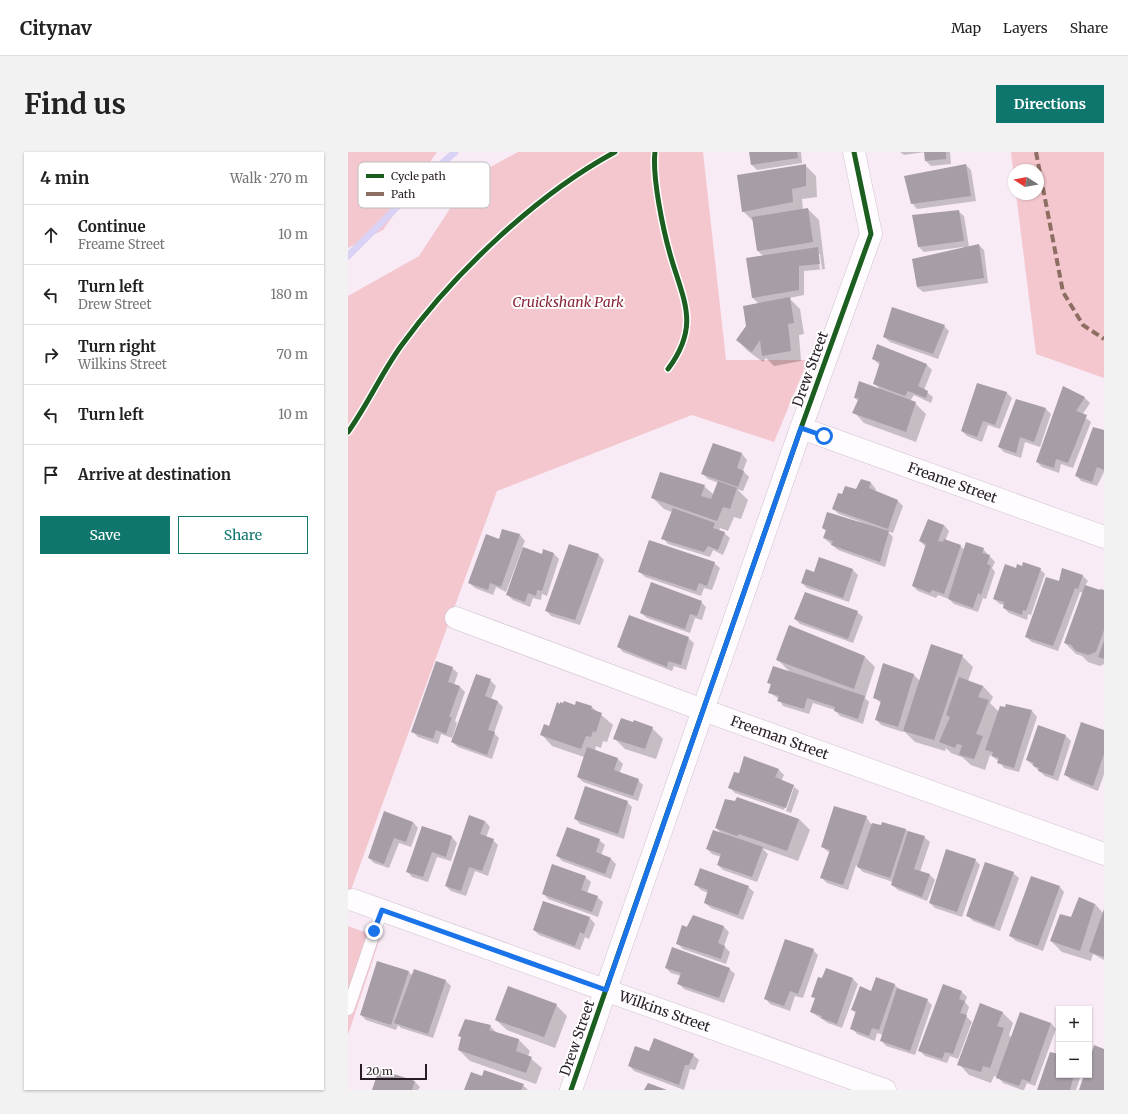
<!DOCTYPE html>
<meta charset="utf-8">
<style>
:root{--surface:#fff;--page:#f2f2f2;--text:#222;--muted:#767676;--line:#e0e0e0;--accent:#0f766e}
body{margin:0;font-family:Merriweather,serif;background:var(--page);color:var(--text)}
.controls{position:absolute;right:12px;bottom:12px;display:grid;overflow:hidden;border-radius:0px;box-shadow:0 1px 3px #0004}
.controls button{width:36px;height:36px;display:grid;place-items:center;padding:0;border:0;border-bottom:1px solid var(--line);background:var(--surface);color:var(--text);font:20px sans-serif}
.compass{position:absolute;left:660px;top:12px;width:36px;height:36px;border-radius:50%;background:var(--surface);box-shadow:0 1px 3px #0004;rotate:281deg}
.scale{position:absolute;left:12px;bottom:10px;width:67px;box-sizing:border-box;padding-left:4px;border:2px solid #281d26;border-top:0;font-size:11px;line-height:14px;white-space:nowrap;color:#281d26;-webkit-text-stroke:3px #fff;paint-order:stroke}
.stop{position:absolute;width:12px;height:12px;margin:-9px;border:3px solid #1a73e8;border-radius:50%;background:#fff}
.stop.end{background:#1a73e8;border-color:#fff;box-shadow:0 1px 4px #0008}
.list{margin:0;padding:0;list-style:none}
h2{display:flex;justify-content:space-between;align-items:center;height:52px;margin:0;padding:0 16px;font-size:17px}
h2 small{font-size:13px;font-weight:400;color:var(--muted)}
.list li{display:grid;grid-template-columns:26px 1fr auto;gap:12px;align-items:center;box-sizing:border-box;height:60px;padding:0 16px;border-top:1px solid var(--line)}
.list b{display:block;font-size:15px;white-space:nowrap}
.list p{margin:0;font-size:13px;white-space:nowrap;color:var(--muted)}
.list em{font-size:13px;font-style:normal;color:var(--muted)}
.actions{display:flex;gap:8px;padding:12px 16px}
.actions a{flex:1;padding:9px 0;border:1px solid var(--accent);border-radius:0px;text-align:center;font-size:14px;color:var(--accent)}
.actions .main{background:var(--accent);color:#fff}
.icon{flex:none;width:22px;height:22px;fill:none;stroke:currentColor;stroke-width:2;stroke-linecap:round;stroke-linejoin:round}
.map{position:relative;flex:none;width:756px;height:938px;overflow:hidden;border-radius:0px}
header{display:flex;align-items:center;gap:24px;box-sizing:border-box;height:56px;padding:0 20px;background:var(--surface);border-bottom:1px solid var(--line)}
header strong{font-size:19px}
nav{display:flex;gap:22px;margin-inline-start:auto;font-size:14px}
.intro{display:flex;align-items:center;justify-content:space-between;box-sizing:border-box;height:96px;padding:0 24px}
h1{margin:0;font-size:28px}
.button{padding:10px 18px;border-radius:0px;background:var(--accent);color:#fff;font-size:14px;font-weight:700}
main{display:flex;gap:24px;padding:0 24px}
aside{flex:1;background:var(--surface);border-radius:0px;box-shadow:0 1px 3px #0004}
.map>svg:first-child{display:block}
</style>
<header>
<strong>Citynav</strong>
<nav><a>Map</a><a>Layers</a><a>Share</a></nav>
</header>
<div class="intro"><h1>Find us</h1><a class="button">Directions</a></div>
<main>
<aside>
<h2>4 min<small>Walk · 270 m</small></h2>
<ul class="list">
<li><svg class="icon" aria-label="ahead" viewBox="0 0 24 24"><path d="M12 20V5M6 11l6-6 6 6"/></svg><div><b>Continue</b><p>Freame Street</p></div><em>10 m</em></li>
<li><svg class="icon" aria-label="left" viewBox="0 0 24 24"><path d="M17 20v-9H6M10 6l-5 5 5 5"/></svg><div><b>Turn left</b><p>Drew Street</p></div><em>180 m</em></li>
<li><svg class="icon" aria-label="right" viewBox="0 0 24 24"><path d="M7 20v-9h11M14 6l5 5-5 5"/></svg><div><b>Turn right</b><p>Wilkins Street</p></div><em>70 m</em></li>
<li><svg class="icon" aria-label="left" viewBox="0 0 24 24"><path d="M17 20v-9H6M10 6l-5 5 5 5"/></svg><div><b>Turn left</b></div><em>10 m</em></li>
<li><svg class="icon" aria-label="arrive" viewBox="0 0 24 24"><path d="M6 21V4h12l-3 4 3 4H6"/></svg><div><b>Arrive at destination</b></div></li>
</ul>
<div class="actions"><a class="main">Save</a><a>Share</a></div>
</aside>
<div class="map">
<svg width="756" height="938" viewBox="0 0 756 938">
<rect width="100%" height="100%" fill="#f8ebf6"/>
<path fill="#f4c7ce" d="M0 0H89L35 78 0 96Z
M170 0H355L378 208H460L426 290 344 263 149 339 0 746V144L71 104 122 26Z
M663 0H756V226L688 202 668 42H690V18H666V26Z
M0 774 32 786 0 883Z"/>
<path fill="#0003" fill-rule="evenodd" d="M402 0H453L454 11 409 18 404 13Z
M552 0H602L603 12 583 14 578 9 577 0 556 3Z
M618 13 623 18 628 49 569 57 564 51Z
M458 14 468 24 469 45 454 47 455 58 460 57 471 68 477 117 456 119V143L441 146 452 157 456 182 451 183 453 209 426 214 418 206 415 210 400 199 389 188 400 174 411 152 404 145 416 105 410 99 405 69 395 59ZM470 102H472L474 117H472Z
M610 59 616 64 621 95 631 93 636 98 640 131 575 140 569 135 565 108 615 96V95L576 100 571 95 565 64Z
M596 174 601 179 590 207 542 190 536 185Z
M525 207 579 213 584 218 576 238 585 245 583 251 566 243 562 249 567 251 578 262 568 290 516 271 506 260 510 249 507 246 533 238 527 232 532 213Z
M716 235 737 246 742 251 734 263 743 270 725 316 713 312 711 321 694 315 689 310Z
M658 240 664 246 652 277 640 273 634 290 619 284 614 279Z
M698 257 703 262 692 295 677 290 673 306 656 300 651 295Z
M756 279V320L749 334 733 329 728 323Z
M366 292 394 302 399 308 395 319 401 325 395 339 389 337 400 348 393 367 386 365 380 379 372 376 371 379 376 381 382 386 375 403 365 398 362 405 320 392 315 386 324 360 316 357 305 346 356 334 366 343 371 331 360 327 355 322Z
M514 328 523 331 528 337 527 339 550 349 555 354 545 381 539 379 545 385 537 415 490 398 476 386 479 380 475 376 512 371 513 370 491 362 485 357 495 343 509 339Z
M596 373 601 379 597 389 612 394 617 398 635 397 647 410 644 416 647 420 638 447 635 446 630 460 606 452 601 447 590 443 588 446 570 439 565 434 578 395 572 389Z
M155 378 172 383 177 389 174 396 195 403 206 402 211 407 199 444 194 442 193 448 185 446 182 455 165 448 160 443 176 397H174L158 440 148 435 145 443 127 436 121 431 151 388Z
M251 403 256 408 232 473 203 464 198 458Z
M472 406 505 418 510 423 501 450 459 436 454 431 466 421Z
M366 411 372 416 364 438 356 436 353 444 297 425 291 419Z
M674 415 692 417 697 422 683 463 680 462 679 468 661 461 656 456 657 453 652 452 646 447 668 417Z
M734 423 740 429 737 434 756 440V512L752 514 740 510 734 504 728 502 717 491 735 441 732 440 710 499 684 490 678 485 711 430Z
M353 450 358 455 354 468 347 466 342 481 299 466 293 461Z
M509 460 515 465 505 491 452 472 447 467Z
M340 486 346 491 338 518 326 514 324 519 275 500 270 494Z
M614 504 625 515 620 529 635 534 645 545 642 551 651 560 658 557 659 553 684 559 689 565 671 620 656 616 651 609 642 603 637 618 623 613 614 605 603 601 598 596 597 599 567 590 555 578V580L533 573 528 567 533 551 526 545 565 522 572 529Z
M517 505 527 515 517 546 521 550 515 572 492 564 487 558 465 551 461 562 435 554 431 547 421 540 424 534 420 530 443 521 429 507Z
M104 516 110 521 106 533 112 535 117 540 107 569 109 571 104 586 93 582 90 592 70 585 65 580Z
M142 528 148 534 143 547 150 550 155 555 146 581 151 586 144 607 110 595 104 590Z
M229 550 244 555 265 573 259 590 255 589 253 596 248 594 247 599 270 607 275 612 271 622 290 628 295 633 290 649 235 630 230 625 236 605 204 594 194 583 228 554Z
M286 572 304 576 315 587 308 607 277 597 266 586Z
M756 579V622L750 639 723 628 718 623Z
M718 584 723 589 710 629 697 624 679 608Z
M430 617 436 623 433 629 445 634 451 639 443 661 438 659 446 635H444L436 658 387 641 382 636 391 622Z
M279 650 284 655 276 687 232 672 227 666Z
M518 665 523 672 557 677 561 680 576 685 582 690 572 720 581 722 587 728 579 749 550 738 544 733 545 730 515 720 508 713 500 738 479 731 474 726 482 701 474 695Z
M451 667 462 678 450 709 414 696 420 702 409 730 375 718 370 713 373 705 364 702 359 697 374 682 368 676Z
M137 669 142 675 138 685 145 688 150 693 140 724 127 719 118 744 103 739 98 734Z
M65 670 70 676 63 695 51 691 41 716 26 711 21 706Z
M74 675 104 685 109 691 103 709 89 705 80 730 64 725 59 719Z
M251 688 257 693 253 703 263 707 268 712 263 727 214 709 209 703Z
M627 708 632 713 614 765 587 756 582 751Z
M665 721 671 726 652 779 625 769 620 764Z
M237 725 243 730 239 741 249 745 255 750 250 765 200 747 195 741Z
M348 733 400 735 406 740 395 768 363 756 357 751 360 741 353 738Z
M711 734 716 740 695 799 668 789 662 784Z
M196 750 242 766 247 772 241 787 237 785 232 798 191 783 186 778Z
M747 752 755 761 756 759V808L745 802 743 809 714 800 703 789 724 767Z
M345 764 376 775 381 780 376 794 382 800 378 812 335 797 329 791Z
M465 798 470 803 455 846 447 844 442 859 422 852 417 846Z
M30 810 61 820 64 823 98 829 103 834 85 886 53 876 50 873 48 878 18 868 13 863Z
M318 816 381 817 387 822 376 851 336 837 331 832 333 824 323 821Z
M478 817 505 827 510 832 494 876 480 871 463 860 468 847 465 844Z
M547 833 552 838 579 848 584 853 567 903 538 894 533 888 535 883 529 881 527 889 509 882 504 876 509 862 504 858 524 840Z
M614 840 619 845 617 850 621 855 618 864 624 870 610 907 602 904 599 911 577 904 571 898Z
M208 853 219 864 207 896 159 878 148 868Z
M654 860 665 871 661 883 664 886 703 871 708 877 687 934 679 931 676 938H674L655 931 650 925 646 924 643 931 621 923 611 912Z
M122 868 142 874 150 882 171 888 182 899 180 904 194 916 188 932 122 909 111 898 114 886 112 884Z
M302 900 345 903 351 908 347 918 342 917 336 938 286 919 281 913Z
M711 903V923H733L728 938H690Z
M134 925 175 933 180 938H117Z
M66 929 72 935 70 938H25Z"/>
<g fill="none" stroke-linecap="round" stroke-linejoin="round">
<path stroke="#dad2f5" stroke-width="7" d="M0 104 82 22 107 0"/>
</g>
<path fill="#a69da7" d="M401 0H449L450 6 403 13Z
M576 0H598V7L577 9Z
M458 12V34L444 37 445 50 394 60 389 23Z
M618 12 623 44 563 52 556 24Z
M460 56 465 90 409 99 404 65Z
M611 58 616 89 570 95 564 63Z
M631 92 636 126 569 135 564 107Z
M470 95 472 112 451 114V138L404 146 398 106Z
M442 145 446 171 440 172 443 199 414 204 412 188 404 200 388 188 398 174 395 154Z
M544 155 597 173 585 202 535 185Z
M529 192 579 212 570 234 580 239 578 246 560 239 557 244 525 232 532 210 524 207Z
M511 229 568 250 558 280 504 261 511 246H506Z
M629 231 659 240 647 273 635 269 629 285 613 279Z
M715 234 737 245 728 259 739 263 720 311 708 307 706 316 688 310Z
M668 247 698 256 686 290 672 285 668 301 650 295Z
M745 275 756 278V318L749 315 744 330 727 324Z
M365 291 394 301 389 316 396 319 390 335 353 322Z
M312 320 357 333 353 344 363 347 370 329 389 336 382 357 375 355 369 369 303 346Z
M513 327 523 330 521 336 550 348 540 377 484 357 490 341 494 342 497 334 508 337Z
M325 356 367 371 365 376 377 380 370 398 360 394 356 400 313 387Z
M479 360 541 379 532 410 483 393 485 389 475 386 478 378 474 376Z
M580 367 596 373 590 389 595 390 596 387 613 393 596 442 584 438 582 441 564 434 578 392 571 389Z
M154 377 172 382 153 435 142 431 140 438 120 431 138 382 151 387Z
M301 388 367 410 359 434 351 431 348 439 290 420Z
M618 390 636 396 634 401 642 403 639 412 643 414 633 443 630 441 625 456 600 447Z
M221 392 251 402 227 468 197 459Z
M175 395 194 402 195 397 206 401 194 439 189 438 188 444 180 441 177 450 158 443Z
M471 405 505 417 495 446 453 431 458 417 466 420Z
M675 410 693 416 678 459 675 458 674 463 655 456 656 450 645 447 657 412 668 416 669 412 674 414Z
M714 416 735 423 730 437 727 436 705 494 677 485 698 425 711 429Z
M303 430 354 449 349 464 342 462 337 477 292 461Z
M737 433 752 438V437L756 438V478L748 500 740 503 728 499 723 493 716 491Z
M457 440 510 459 500 487 446 467Z
M281 463 341 485 333 513 320 509 319 515 269 495Z
M441 473 517 504 506 537 428 508Z
M756 489V507L750 505Z
M583 492 615 503 586 588 555 579Z
M88 509 105 515 100 530 112 534 101 565H104L98 582 88 578 85 587 63 580Z
M535 511 566 522 550 575 527 568 533 549 525 546Z
M425 514 517 544 510 567 486 559 487 555 459 546 456 557 429 549 431 544 420 541 423 532 419 531Z
M128 522 143 527 137 544 150 549 140 578 147 580 139 603 103 590Z
M611 525 635 534 630 545 641 548 628 582 635 584 626 607 611 603 614 593 609 592 607 596 591 590 602 565 598 563Z
M216 549 227 553 228 549 244 554 243 557 254 561 248 580 245 579 243 585 238 584 233 597 192 583 196 572 201 574 209 550 212 552V550L215 551Z
M658 552 684 558 666 616 649 611 651 606 644 604 645 600 637 598 652 554 657 555Z
M273 566 285 570 286 568 305 575 297 597 265 587Z
M733 570 756 578V602L745 634 716 623Z
M690 573 718 583 705 624 690 619 691 616 685 614 686 611 678 608Z
M239 595 270 606 266 618 291 627 285 644 229 625Z
M396 604 431 617 427 625 446 633 438 656 380 636 386 620 391 621Z
M237 634 280 649 270 682 226 667Z
M389 645 451 667 439 699 391 682 389 684 367 676 377 647 387 649Z
M486 654 519 664 495 733 472 726 482 698 473 695Z
M36 659 65 670 58 690 46 686 36 712 20 706Z
M121 663 137 669 132 682 146 687 134 719 121 715 113 739 97 734Z
M534 670 558 677 542 726 509 715 524 671 533 673Z
M74 674 104 684 98 705 84 700 75 725 58 720Z
M219 675 252 687 248 700 263 706 257 722 208 704Z
M365 678 415 695 404 725 369 713 373 702 358 697Z
M560 679 577 684 566 717 582 722 574 745 543 733Z
M598 697 628 707 609 760 581 751Z
M637 710 666 720 646 775 618 764Z
M204 712 238 724 233 738 250 744 244 760 194 742Z
M352 716 401 734 390 763 356 751 360 738 346 733Z
M683 724 712 734 690 794 661 784Z
M731 745 747 752 732 799 702 789 712 762 723 765Z
M195 749 242 765 236 782 232 780 227 794 185 778Z
M756 757V805L741 800Z
M345 763 376 774 370 791 377 794 373 807 328 792 334 773 339 775Z
M437 787 466 797 450 842 442 839 436 854 416 847Z
M324 795 382 816 371 846 329 832 333 821 317 816Z
M29 809 61 819 43 873 12 863Z
M478 816 505 826 489 872 473 866 474 864 462 860 467 846 463 845 470 825 474 826Z
M66 817 98 828 80 882 46 871Z
M528 825 547 832 531 878 524 876 521 884 502 877 508 859 503 858 512 834 523 839Z
M595 832 614 839 611 847 617 849 612 861 619 863 605 902 597 900 594 907 570 899Z
M160 834 209 852 196 885 147 868Z
M549 836 580 847 562 899 532 889Z
M632 851 655 860 649 874 656 876 642 916 635 914 633 920 609 913Z
M672 860 703 871 682 930 674 927 671 934 648 926Z
M117 867 143 873 141 878 171 887 168 899 184 905 178 921 110 898 113 885 110 884Z
M306 886 346 902 341 913H337L331 933 280 914 287 894 301 899Z
M746 893 756 897V938H731L736 923H741V909Z
M702 900 711 902V923H726L722 938H689Z
M31 917 67 929 64 938H24Z
M136 918 176 932 173 938H116L123 920 134 924Z
M300 931 319 938H296Z"/>
<g fill="none" stroke-linecap="round" stroke-linejoin="round">
<g stroke="#cfc3cd" stroke-width="13">
<path id="lane" d="M0 857 34 758"/>
</g>
<g stroke="#cfc3cd" stroke-width="23">
<g id="street">
<path id="s1" d="M453 276 756 385"/>
<path id="s2" d="M108 466 355 558 756 702"/>
<path id="s3" d="M5 748 537 938"/>
<path d="M223 938 453 276 523 82 506 0"/>
</g>
</g>
<use href="#lane" stroke="#fefcfe" stroke-width="12"/>
<use href="#street" stroke="#fefcfe" stroke-width="22"/>
<path stroke="#8d6e63" stroke-width="4" stroke-dasharray="8 4" stroke-linecap="butt" d="M688 0 715 140 735 173 756 187"/>
<g stroke="#fff" stroke-width="8">
<path id="cycleway" d="M307 0C304 25 315 77 322 102 335 148 353 173 320 217
M0 280C20 252 33 222 53 194 106 121 188 43 267 0
M223 938 453 276 523 82 506 0"/>
</g>
<use href="#cycleway" stroke="#1b5e20" stroke-width="5"/>
</g>
<g fill="none" stroke-linecap="round" stroke-linejoin="round">
<path stroke="#1a73e8" stroke-width="5" d="M26 779 34 758 258 838 453 276 476 284"/>
</g>
<g text-anchor="middle" stroke-width="4" stroke-linejoin="round" paint-order="stroke">
<g font-size="14" font-style="italic" fill="#892437" stroke="#fff">
<text x="220" y="155">Cruickshank Park</text>
</g>
<g font-size="14" fill="#281d26" stroke="#fff">
<text transform="translate(462 217) rotate(-70)" y="5">Drew Street</text>
<text dy="5" stroke="none"><textPath href="#s1" startOffset="161">Freame Street</textPath></text>
<text dy="5" stroke="none"><textPath href="#s2" startOffset="345">Freeman Street</textPath></text>
<text dy="5" stroke="none"><textPath href="#s3" startOffset="331">Wilkins Street</textPath></text>
<text transform="translate(229 886) rotate(-71)" y="5">Drew Street</text>
</g>
</g>
<rect x="10" y="10" width="132" height="46" rx="6" fill="#fff" stroke="#bebbbe" stroke-width="1"/>
<rect x="18" y="22" width="18" height="4" fill="#1b5e20"/>
<rect x="18" y="40" width="18" height="4" fill="#8d6e63"/>
<g font-size="11" fill="#281d26">
<text x="43" y="28">Cycle path</text>
<text x="43" y="46">Path</text>
</g>
</svg>
<div class="controls">
<button>+</button>
<button>−</button>
</div>
<svg class="compass" viewBox="-18 -18 36 36"><path d="M0-13l5 13h-10z" fill="#e53935"/><path d="M0 13l5-13h-10z" fill="#767676"/></svg>
<div class="scale">20 m</div>
<div class="stop" style="left:476px;top:284px"></div>
<div class="stop end" style="left:26px;top:779px"></div>
</div>
</main>
